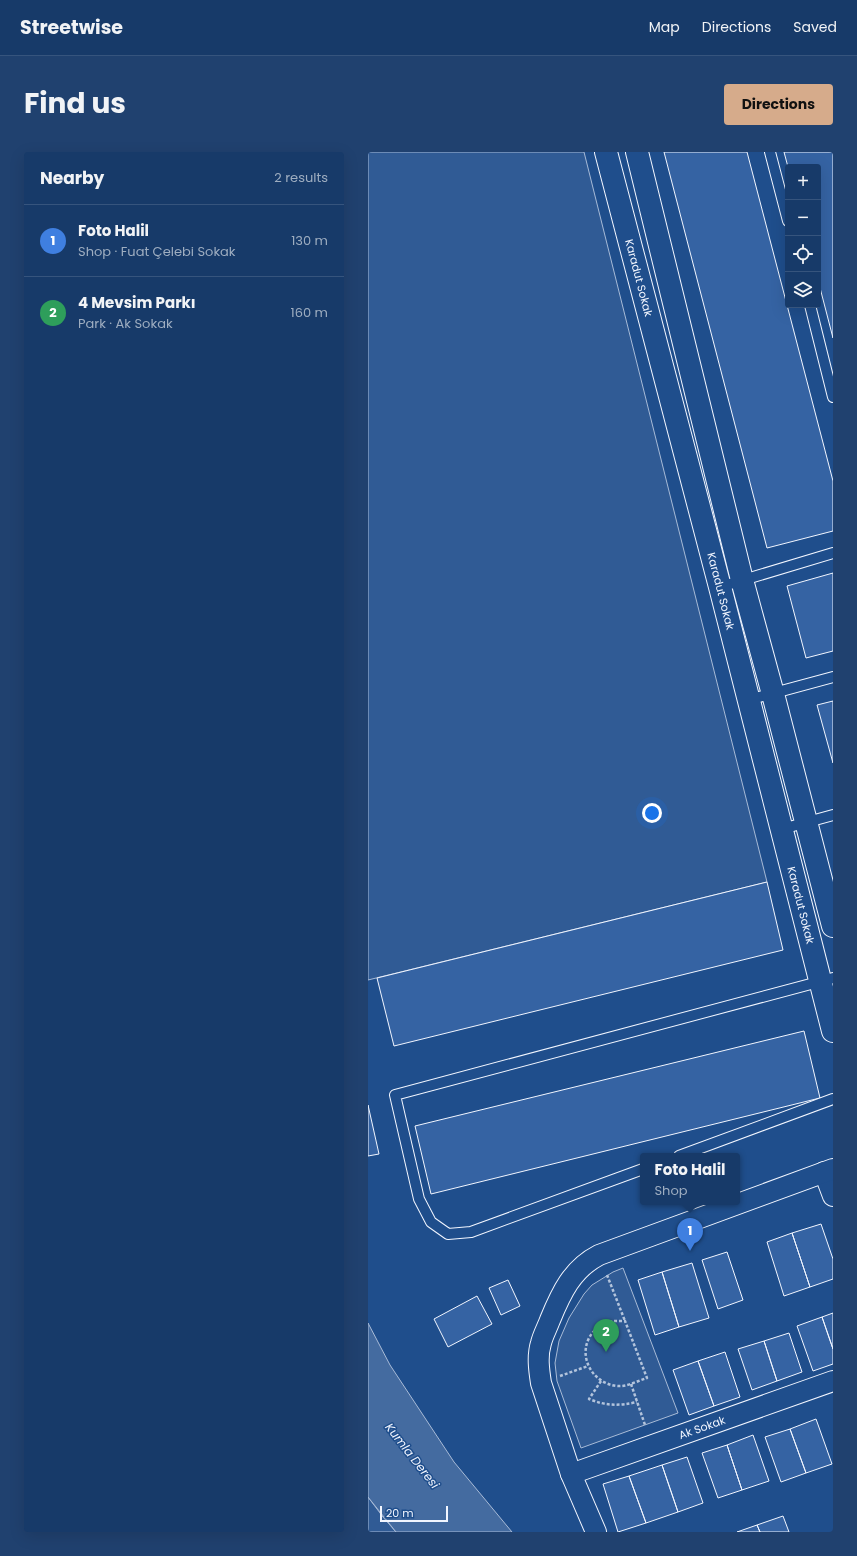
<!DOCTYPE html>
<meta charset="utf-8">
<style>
:root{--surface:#173a69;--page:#20416f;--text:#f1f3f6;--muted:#9eadc0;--line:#36547d;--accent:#d6ab8b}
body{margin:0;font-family:Poppins,sans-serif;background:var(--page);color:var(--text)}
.controls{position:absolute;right:12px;top:12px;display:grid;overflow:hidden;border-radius:4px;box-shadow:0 4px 16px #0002}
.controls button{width:36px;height:36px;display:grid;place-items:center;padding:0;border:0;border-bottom:1px solid var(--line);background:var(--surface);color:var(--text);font:20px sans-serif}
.scale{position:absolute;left:12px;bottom:10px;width:68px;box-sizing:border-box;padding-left:4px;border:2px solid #f2f6ff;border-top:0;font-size:11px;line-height:14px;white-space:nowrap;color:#f2f6ff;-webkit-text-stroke:3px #1f4e8c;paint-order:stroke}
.you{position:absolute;left:284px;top:661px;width:14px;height:14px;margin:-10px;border:3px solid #fff;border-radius:50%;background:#1a73e8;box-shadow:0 0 0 6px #1a73e833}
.badge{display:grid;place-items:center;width:26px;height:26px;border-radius:50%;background:var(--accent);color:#fff;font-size:13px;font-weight:700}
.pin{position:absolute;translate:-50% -33px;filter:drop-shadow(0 1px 2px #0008)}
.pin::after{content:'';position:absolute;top:21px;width:14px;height:12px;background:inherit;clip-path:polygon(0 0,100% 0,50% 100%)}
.popup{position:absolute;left:272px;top:1001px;width:100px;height:52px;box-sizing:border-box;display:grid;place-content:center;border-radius:4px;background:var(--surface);filter:drop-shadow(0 1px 3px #0005);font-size:13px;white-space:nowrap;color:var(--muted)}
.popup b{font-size:15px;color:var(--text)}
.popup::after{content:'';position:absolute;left:50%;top:100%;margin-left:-8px;border:8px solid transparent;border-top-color:var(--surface)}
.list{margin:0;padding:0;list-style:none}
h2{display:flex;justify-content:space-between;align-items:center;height:52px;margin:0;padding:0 16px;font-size:17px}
h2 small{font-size:13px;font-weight:400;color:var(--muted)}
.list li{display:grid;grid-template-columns:26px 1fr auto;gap:12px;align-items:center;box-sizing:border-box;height:72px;padding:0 16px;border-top:1px solid var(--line)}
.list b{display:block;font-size:15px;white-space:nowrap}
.list p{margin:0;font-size:13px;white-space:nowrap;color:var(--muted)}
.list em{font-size:13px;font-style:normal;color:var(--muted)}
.icon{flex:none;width:22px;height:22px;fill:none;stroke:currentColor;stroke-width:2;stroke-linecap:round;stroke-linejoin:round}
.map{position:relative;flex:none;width:465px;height:1380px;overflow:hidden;border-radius:4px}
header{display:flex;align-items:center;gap:24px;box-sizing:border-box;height:56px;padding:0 20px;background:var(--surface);border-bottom:1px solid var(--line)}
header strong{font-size:19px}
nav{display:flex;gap:22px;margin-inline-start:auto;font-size:14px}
.intro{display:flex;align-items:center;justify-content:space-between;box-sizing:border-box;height:96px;padding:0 24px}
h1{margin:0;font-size:28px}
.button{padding:10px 18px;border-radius:4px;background:var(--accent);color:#111;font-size:14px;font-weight:700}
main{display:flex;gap:24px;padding:0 24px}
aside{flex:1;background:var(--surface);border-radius:4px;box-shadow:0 4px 16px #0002}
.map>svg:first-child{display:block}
</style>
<header>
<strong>Streetwise</strong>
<nav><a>Map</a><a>Directions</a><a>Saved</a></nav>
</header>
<div class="intro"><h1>Find us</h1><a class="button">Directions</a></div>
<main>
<aside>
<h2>Nearby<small>2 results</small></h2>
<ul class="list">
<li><span class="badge" style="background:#3f7fe0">1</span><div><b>Foto Halil</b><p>Shop · Fuat Çelebi Sokak</p></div><em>130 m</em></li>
<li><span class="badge" style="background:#2e9e5b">2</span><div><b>4 Mevsim Parkı</b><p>Park · Ak Sokak</p></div><em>160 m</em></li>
</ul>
</aside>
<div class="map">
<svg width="465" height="1380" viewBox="0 0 465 1380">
<rect width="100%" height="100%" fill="#1f4e8c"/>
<path fill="#305b95" stroke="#a8bbd7" d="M0 0H216L399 730 0 828Z
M255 1116 310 1261 213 1296 189 1229 187 1211 191 1189 201 1166 216 1142 224 1133 245 1120Z
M0 1345 15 1365 28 1380H0Z"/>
<path fill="#446ba0" stroke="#a8bbd7" d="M0 1171 22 1213 86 1310 144 1380H28L0 1345Z"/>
<path fill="#3563a3" stroke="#f2f6ff" d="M296 0H379L465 329V379L399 396Z
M416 0H465V186L450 128V15H420Z
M465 421V499L438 506 419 434Z
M465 549V611L449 553Z
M399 730 415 798 26 894 9 826Z
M436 879 452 946 63 1042 47 974Z
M0 953 11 1002 0 1004Z
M453 1072 465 1107V1127L442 1135 424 1081Z
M424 1081 442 1135 416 1144 399 1090Z
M359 1100 375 1148 350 1157 334 1108Z
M324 1111 341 1166 311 1175 294 1120Z
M294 1120 311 1175 287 1183 270 1128Z
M140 1128 152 1154 133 1163 121 1136Z
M109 1144 124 1172 80 1195 66 1167Z
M465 1161V1197L454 1165Z
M454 1165 465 1197V1212L445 1219 429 1174Z
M421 1181 434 1220 409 1229 396 1189Z
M396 1189 409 1229 384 1238 370 1197Z
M357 1200 372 1245 346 1254 330 1209Z
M330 1209 346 1254 321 1263 305 1218Z
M448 1267 464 1312 438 1321 422 1277Z
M422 1277 438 1321 413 1330 397 1285Z
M385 1283 401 1329 374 1338 359 1293Z
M359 1293 374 1338 350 1346 334 1301Z
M319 1305 335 1351 310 1360 294 1313Z
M294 1313 310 1360 278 1371 261 1324Z
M261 1324 278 1371 250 1380 235 1332Z
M415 1364 421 1380H392L389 1373Z
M389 1373 392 1380H369Z"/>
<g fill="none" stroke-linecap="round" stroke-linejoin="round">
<g stroke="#f2f6ff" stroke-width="12">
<path id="lane" d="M402 0 420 69
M442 153 465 245
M352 435 465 401
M380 548 465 525
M414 677 465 663
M311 1004 465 947
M275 1017 103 1080 80 1082 63 1070 51 1047 27 943 465 826"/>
</g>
<g stroke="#f2f6ff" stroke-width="22">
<g id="street">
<path d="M456 1020 465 1044"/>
<path id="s1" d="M203 1322 465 1229"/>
<path d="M228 1380 203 1322 173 1231C171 1218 169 1204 173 1191 175 1183 179 1176 182 1168 193 1141 204 1117 231 1103L465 1017"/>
</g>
</g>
<g stroke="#f2f6ff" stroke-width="24">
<g id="secondary">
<path id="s2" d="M238 0 352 435 465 879"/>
<path d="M269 0 374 428 405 542 465 774"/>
</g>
</g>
<path stroke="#b3c4dc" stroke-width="2.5" stroke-dasharray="3 2" stroke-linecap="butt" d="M239 1123 257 1169
M246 1169H257L279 1226C269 1229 259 1235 249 1234 221 1231 207 1198 227 1178 232 1173 239 1171 246 1169Z
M192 1224 220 1214
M233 1229 221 1247C238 1254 251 1254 269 1250
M263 1232 277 1273"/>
<use href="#lane" stroke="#1f4e8c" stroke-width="10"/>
<use href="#street" stroke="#1f4e8c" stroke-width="20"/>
<use href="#secondary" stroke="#1f4e8c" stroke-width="22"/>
</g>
<g text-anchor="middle" stroke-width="3" stroke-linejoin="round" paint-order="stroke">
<g font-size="11" fill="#f2f6ff" stroke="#1f4e8c">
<text dy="4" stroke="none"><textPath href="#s2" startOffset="130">Karadut Sokak</textPath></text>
<text dy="4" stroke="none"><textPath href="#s2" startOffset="454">Karadut Sokak</textPath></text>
<text dy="4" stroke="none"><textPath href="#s2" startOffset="778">Karadut Sokak</textPath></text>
<text dy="4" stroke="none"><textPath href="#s1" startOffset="139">Ak Sokak</textPath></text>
</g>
<g font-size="12" font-style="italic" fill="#f2f6ff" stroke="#1f4e8c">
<text transform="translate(44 1304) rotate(52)" y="4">Kumla Deresi</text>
</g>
</g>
</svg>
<div class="controls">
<button>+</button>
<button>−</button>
<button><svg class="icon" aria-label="locate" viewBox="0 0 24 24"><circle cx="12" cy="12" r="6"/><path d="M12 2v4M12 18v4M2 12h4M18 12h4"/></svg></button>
<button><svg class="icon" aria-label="layers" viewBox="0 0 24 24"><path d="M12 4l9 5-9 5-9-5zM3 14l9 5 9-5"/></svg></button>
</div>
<div class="scale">20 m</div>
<div class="you"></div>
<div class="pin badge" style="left:322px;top:1099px;background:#3f7fe0">1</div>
<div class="popup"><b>Foto Halil</b>Shop</div>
<div class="pin badge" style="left:238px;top:1200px;background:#2e9e5b">2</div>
</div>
</main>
